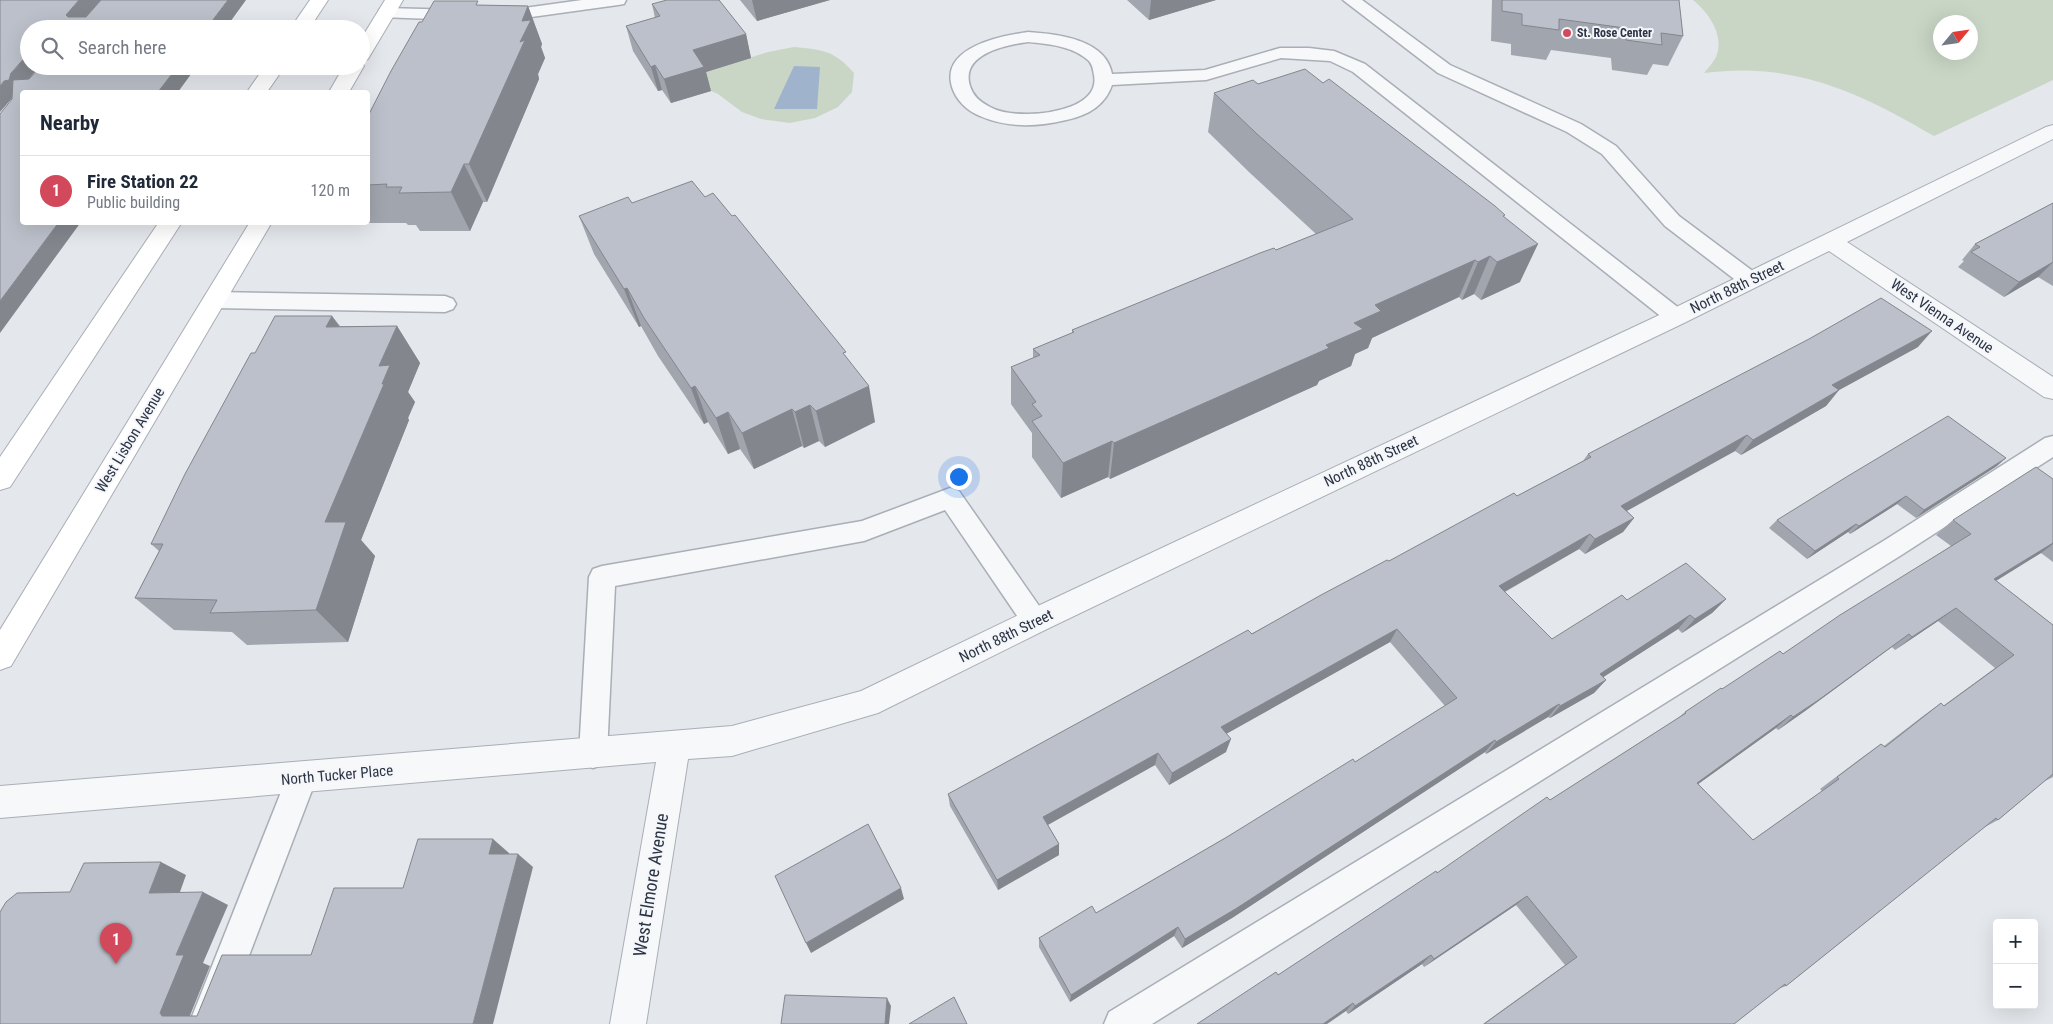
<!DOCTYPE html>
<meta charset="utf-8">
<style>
:root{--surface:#fff;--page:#f6f6f7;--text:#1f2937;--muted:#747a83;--line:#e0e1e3;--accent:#d1495b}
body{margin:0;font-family:"Roboto Condensed",sans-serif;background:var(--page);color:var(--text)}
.controls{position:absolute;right:15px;bottom:15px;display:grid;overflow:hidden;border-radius:5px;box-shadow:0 5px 20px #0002}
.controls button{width:45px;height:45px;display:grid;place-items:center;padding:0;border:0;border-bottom:1px solid var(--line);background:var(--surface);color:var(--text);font:25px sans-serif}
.compass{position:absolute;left:1933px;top:15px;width:45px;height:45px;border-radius:50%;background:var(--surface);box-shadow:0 5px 20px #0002;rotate:61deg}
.you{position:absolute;left:958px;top:476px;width:18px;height:18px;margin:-12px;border:4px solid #fff;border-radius:50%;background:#1a73e8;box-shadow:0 0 0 8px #1a73e833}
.badge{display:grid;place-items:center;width:32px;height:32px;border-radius:50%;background:var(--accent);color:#fff;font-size:16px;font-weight:700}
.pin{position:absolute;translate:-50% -41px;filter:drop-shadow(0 1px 2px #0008)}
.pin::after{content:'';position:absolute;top:26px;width:18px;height:15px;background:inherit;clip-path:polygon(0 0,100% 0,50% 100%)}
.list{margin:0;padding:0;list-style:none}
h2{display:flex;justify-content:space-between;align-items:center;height:65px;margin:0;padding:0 20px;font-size:21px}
h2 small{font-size:16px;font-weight:400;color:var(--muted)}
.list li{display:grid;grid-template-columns:32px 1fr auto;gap:15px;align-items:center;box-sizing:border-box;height:70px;padding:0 20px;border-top:1px solid var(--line)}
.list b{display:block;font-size:19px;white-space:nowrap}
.list p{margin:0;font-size:16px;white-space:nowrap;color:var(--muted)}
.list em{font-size:16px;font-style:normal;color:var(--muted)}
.icon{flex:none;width:28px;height:28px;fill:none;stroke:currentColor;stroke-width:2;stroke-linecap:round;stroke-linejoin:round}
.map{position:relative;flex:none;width:2053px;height:1024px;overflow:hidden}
.search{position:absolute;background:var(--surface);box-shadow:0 5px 20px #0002;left:20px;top:20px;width:350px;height:55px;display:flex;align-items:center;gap:12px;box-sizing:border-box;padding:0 18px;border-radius:28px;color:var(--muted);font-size:19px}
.panel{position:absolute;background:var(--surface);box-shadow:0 5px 20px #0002;left:20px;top:90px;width:350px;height:135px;border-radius:5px}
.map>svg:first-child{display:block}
</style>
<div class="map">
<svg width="2053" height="1024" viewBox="0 0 2053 1024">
<rect width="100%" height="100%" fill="#e4e7ec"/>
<path fill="#c9d6c5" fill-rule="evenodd" d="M1693 0H2053V80L1934 136C1859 92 1793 61 1704 73 1708 68 1713 63 1716 57 1725 36 1709 13 1693 0ZM1940 22H1970V52H1940Z
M794 47C823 50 834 50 854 73L852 92 838 107 815 118 790 123 761 119 742 112 718 94 711 91 699 74 768 52Z"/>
<path fill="#9fb4cc" d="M794 66 820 67 817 109H774Z"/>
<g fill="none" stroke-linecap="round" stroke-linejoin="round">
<g stroke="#a9aeb7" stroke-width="3">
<path id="service" d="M582 0H626L624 4 618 5 496 22 490 21 488 17 490 13 496 12Z
M1343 0H1362L1450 65 1581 124 1616 146 1679 216 1758 275 1761 280 1758 285 1750 287 1742 285 1665 226 1602 154 1567 132 1438 73Z
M386 8 459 10 465 11 467 15 465 19 459 20 380 17 378 13 380 9Z
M1028 32C1057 34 1106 39 1112 74L1205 70 1280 48H1309L1334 51 1365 64 1684 312 1687 317 1684 322 1676 325 1668 322 1353 72 1330 61 1281 58 1206 80 1112 85C1105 106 1086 116 1066 120 1037 127 1007 128 980 116 967 111 956 100 952 87 940 47 1001 36 1028 32ZM1028 42C1049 44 1073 46 1089 61 1093 66 1093 70 1094 75 1100 107 1049 114 1027 114 1015 114 1001 113 990 107 980 102 973 96 970 86 960 54 1006 45 1028 42Z
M214 292 445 296 453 299 456 304 453 309 445 312 214 308 206 305 203 300 206 295Z
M2053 436V457L1903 554 1152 1024H1104L1109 1012 1885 540 2045 438Z
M950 488 959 491 1044 613 1048 621 1044 629 1035 633 1026 629 945 510 864 541 615 586 607 754 603 764 593 768 583 764 579 754 589 577 593 569 602 566 862 521Z
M302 763 312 767 317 777 223 1024H189L287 777 292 767Z"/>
</g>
<g stroke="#a9aeb7" stroke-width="2">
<path id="minor" d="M2053 125V139L1847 242 2053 377V399L2044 397 1829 251 1684 323 1045 630 878 713 732 756 688 759 646 1024H610L656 762 0 818V786L732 726 861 691 1025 612 1668 311 2046 127Z"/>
</g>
<g stroke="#a9aeb7" stroke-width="2">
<path id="secondary" d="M310 0H328L309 29H290Z
M385 0H403L368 59 361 61V39Z
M361 62 364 66 349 92H329L344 66H361Z
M265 66H285L267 92H247Z
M159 222H182L10 487 0 490V457Z
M250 222H272L11 666 0 670V630Z"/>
</g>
<use href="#service" fill="#f7f8fa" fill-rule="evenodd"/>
<use href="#minor" fill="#f7f8fa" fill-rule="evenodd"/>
<use href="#secondary" fill="#fff" fill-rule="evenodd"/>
</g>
<path fill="#a1a5ae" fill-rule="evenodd" d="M740 0H830L757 21Z
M1127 0H1216L1149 20Z
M1492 0H1679L1683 36 1668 66 1653 64 1647 75 1612 70 1611 58 1551 50 1546 60 1511 55V44L1491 41Z
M652 4 746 34 751 58 706 72 711 91 671 103 662 90 658 91 633 51 626 26 655 18Z
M480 5 528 6 542 44 541 47 545 58 538 74 539 79 487 202H483L470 231H420L416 225H408L406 223H364L363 222H368V116L422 22Z
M1323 83 1504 217 1520 282 1481 300 1474 294 1462 300 1459 297 1372 338 1368 348 1355 354 1351 366 1319 381 1317 385 1110 479 1108 477 1061 498 1032 457V433L1011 404V367L1033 358V349L1072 333V330L1316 234 1250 173 1208 132 1214 93 1258 84Z
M705 197 732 216 847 358 875 422 825 447 819 441 804 448 802 446 754 469 740 449 728 454 708 422 704 424 658 356 641 326 639 327 594 254 579 216 632 203Z
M2053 203V286L2038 277 2004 297 1958 267 1964 261 1962 260 1975 244Z
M332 316 340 326H397L420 363 408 392 415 402 408 418 409 420 361 540 375 556 348 642 247 645 232 632 174 630 135 598 159 551 151 544 255 353Z
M1918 347 1839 390 1826 406 1741 455 1735 451 1627 511 1634 518 1623 532 1585 554 1579 549 1505 592 1552 639 1627 600 1726 599 1712 613 1682 633 1678 629 1603 677 1606 680 1594 693 1550 718 1548 717 1486 754 1485 752 1232 918 1182 948 1174 936 1070 1002 1039 947V938L1096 913 1355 762 1445 706 1390 642 1226 734V752L1169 785 1155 765 1048 825 1059 844V855L998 890 950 806 948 794 1389 561 1517 496 1583 461 1588 454Z
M1997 466 1916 518 1897 504 1850 534 1848 532 1807 559 1769 528 1777 520Z
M2053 479V562L2041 553 1996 581 2053 625V777L2043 782 1998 820 1983 828 1786 986 1778 989 1734 1024H1483L1565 965 1516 905 1424 967 1422 964 1348 1014 1346 1011 1278 975 1678 718 1685 712 1722 689 1783 654 1951 546 1936 535 1953 520ZM1938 621 1995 668 1943 706 1941 703 1923 716 1884 746 1881 744 1864 756 1820 789 1822 791 1753 840 1698 784 1776 728 1778 730 1805 711 1892 647 1895 650Z"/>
<path fill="#83868d" d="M79 0H101L76 29 66 15Z
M228 0H246L225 29H206Z
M752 0H830L757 21Z
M1151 0H1216L1149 20Z
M528 6 542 44 541 47 545 58 538 74 539 79 487 202 469 164 520 42 522 21Z
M746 34 751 58 706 72 711 91 671 103 664 79 693 50Z
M29 53V66H40L0 112V86Z
M655 65 662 90 658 91 651 67Z
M178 66H197L178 92H158Z
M464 164 483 202 470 231 451 192Z
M59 222H81L0 333V301Z
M1538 244 1520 282 1481 300 1497 262Z
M1490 256 1474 294 1462 300 1478 262Z
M1475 260 1459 297 1372 338 1368 348 1355 354 1351 366 1319 381 1317 385 1110 479 1114 443 1326 345 1375 305Z
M2053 262 2038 277 2004 297 2019 282Z
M627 288 641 326 639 327 624 289Z
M332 316 358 353 326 327Z
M397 326 420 363 408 392 415 402 408 418 409 420 361 540 375 556 348 642 316 610 325 522 382 384 379 366Z
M1932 331 1918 347 1819 401 1832 385Z
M695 386 708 422 704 424 691 388Z
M869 386 875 422 825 447 816 411Z
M1839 390 1826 406 1741 455 1753 440Z
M810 405 819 441 804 448 795 412Z
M792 409 802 446 754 469 742 433Z
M728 412 740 449 728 454 716 418Z
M1747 435 1735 451 1610 520 1621 506Z
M1112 441 1108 477 1061 498 1063 463Z
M2006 458 1997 466 1916 518 1924 510Z
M1906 496 1897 504 1850 534 1859 526Z
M1634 518 1623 532 1585 554 1595 539Z
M1856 524 1848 532 1807 559 1815 551Z
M1590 534 1579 549 1490 600 1499 586Z
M2053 543V544L2041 553 1976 593 1994 579Z
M1726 599 1712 613 1682 633 1695 619Z
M1956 608 1938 621 1895 650 1912 637Z
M1690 615 1678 629 1588 687 1600 674Z
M1397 629 1390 642 1217 739 1221 727Z
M1909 634 1805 711 1778 730 1793 717Z
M1606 680 1594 693 1550 718 1560 706Z
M1559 704 1548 717 1486 754 1496 742Z
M1791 715 1776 728 1683 795 1697 783Z
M1231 739 1226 752 1169 785 1172 773Z
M1495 740 1485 752 1232 918 1182 948 1185 939Z
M1158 753 1155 765 1042 828 1043 817Z
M493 839 509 853 505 868 489 854Z
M1059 844V855L998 890 997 880Z
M518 854 533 867 493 1024H473Z
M161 862 186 875 175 906 149 893Z
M901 888 904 899 811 953 806 943Z
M203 892 228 905 203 963 210 966 187 1023 162 1016 160 1013 176 955Z
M1527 896 1516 905 1424 967 1434 959Z
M1178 927 1174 936 1070 1002 1071 995Z
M1431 955 1422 964 1348 1014 1355 1006Z
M887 998 891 1006 889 1024H885Z
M1353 1003 1346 1011 1327 1024H1323Z"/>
<path fill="#bbc0ca" stroke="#83868d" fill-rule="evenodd" d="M0 0H79L66 15 68 17H86L101 0H228L206 29H29V53L11 73 9 80 4 81 0 86Z
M667 0H719L746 34 693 50 704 67 664 79 655 65 651 67 626 26 660 16 652 4Z
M1502 0H1679L1683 36 1661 33 1662 45 1626 40 1625 28 1559 19V30L1522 25V14L1502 11Z
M434 1H478L476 5 528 6 522 21 531 20 520 42 525 40 469 164H464L451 192 399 193 402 187H386L387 184 368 185V116L391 71 419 22H422Z
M41 66H178L158 92H22V222H59L0 301V114L12 99 13 80 29 79Z
M1305 69 1323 83 1329 79 1495 206 1505 215 1503 216 1538 244 1497 262 1490 256 1478 262 1475 260 1375 305 1381 311 1354 323 1363 329 1326 345 1329 348 1114 443 1112 441 1063 463 1032 421 1042 416 1032 404 1036 402 1011 367 1040 355 1033 349 1074 332 1072 330 1260 253 1274 248 1276 250 1353 219 1257 134 1214 93 1253 80 1258 84Z
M692 181 705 197 713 193 732 216 735 215 846 352 843 353 869 386 816 411 810 405 795 412 792 409 742 433 728 412 716 418 695 386 691 388 644 318 627 288 624 289 579 216 628 197 632 203Z
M2053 203V262L2019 282 1971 252 1980 247 1975 244Z
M1881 298 1932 331 1832 385 1839 390 1753 440 1747 435 1621 506 1634 518 1595 539 1590 534 1499 586 1552 639 1622 595 1627 600 1686 563 1726 599 1695 619 1690 615 1600 674 1606 680 1560 706 1559 704 1496 742 1495 740 1237 908 1185 939 1178 927 1071 995 1039 938 1092 906 1096 913 1227 837 1353 759 1355 762 1457 698 1397 629 1221 727 1231 739 1172 773 1158 753 1043 817 1059 844 997 880 948 794 1248 630 1252 634 1321 595 1387 560 1389 561 1514 493 1517 496 1591 457 1588 454 1809 339Z
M275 316H332L326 327 397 326 379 366 390 365 382 384H384L325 522H346L316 610 210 613 217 600 135 598 163 544H151L185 474 251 353H255Z
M1948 416 2006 458 1924 510 1906 496 1859 526 1856 524 1815 551 1777 520 1848 476Z
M2036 467 2053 479V543L1994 579 2053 625V774L1998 820 1996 818 1786 986 1785 984 1734 1024H1484L1577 957 1527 896 1434 959 1431 955 1355 1006 1353 1003 1323 1024H1197L1276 972 1278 975 1436 871 1437 873 1547 797 1550 800 1686 713 1685 712 1721 688 1722 689 1780 651 1783 654 1840 615 1971 534 1953 520ZM1956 608 2014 655 1944 706 1941 703 1885 747 1881 744 1837 777 1839 779 1753 840 1697 783 1791 715 1793 717 1820 699 1909 634 1912 637Z
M868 824 901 888 806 943 775 876Z
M418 839H493L489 854H518L473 1024H0V912L6 902 17 893 70 892 84 863 161 862 149 893 203 892 176 955H184L160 1013 162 1016H197L222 955H311L334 888H403Z
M785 995 887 998 885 1024H781Z
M954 997 967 1024H909Z"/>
<circle fill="#d1495b" stroke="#f4f6f9" stroke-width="2" cx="1567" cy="33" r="5"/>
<g text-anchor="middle" stroke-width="4" stroke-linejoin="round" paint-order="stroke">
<g font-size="12" font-weight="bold" fill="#2b3445" stroke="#f4f6f9" text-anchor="start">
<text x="1577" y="37">St. Rose Center</text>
</g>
<g font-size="15" fill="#2b3445" stroke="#f4f6f9">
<text transform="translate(1737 287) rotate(-26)" y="5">North 88th Street</text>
<text transform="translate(1942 316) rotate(34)" y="5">West Vienna Avenue</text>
<text transform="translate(130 440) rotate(-59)" y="5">West Lisbon Avenue</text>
<text transform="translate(1371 461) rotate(-25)" y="5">North 88th Street</text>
<text transform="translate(1006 636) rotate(-26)" y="5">North 88th Street</text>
<text transform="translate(337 775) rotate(-5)" y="5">North Tucker Place</text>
</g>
<g font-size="18" fill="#2b3445" stroke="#f4f6f9">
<text transform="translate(651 885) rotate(-81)" y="6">West Elmore Avenue</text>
</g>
</g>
</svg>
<div class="controls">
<button>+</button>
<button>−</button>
</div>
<svg class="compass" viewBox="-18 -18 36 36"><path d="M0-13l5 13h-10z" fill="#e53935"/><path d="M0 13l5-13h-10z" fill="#747a83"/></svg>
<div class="you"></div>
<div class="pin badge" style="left:116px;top:964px">1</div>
<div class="search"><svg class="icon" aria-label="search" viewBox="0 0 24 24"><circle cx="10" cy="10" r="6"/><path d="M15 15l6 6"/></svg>Search here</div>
<section class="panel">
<h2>Nearby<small></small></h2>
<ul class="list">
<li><span class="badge">1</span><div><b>Fire Station 22</b><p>Public building</p></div><em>120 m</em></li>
</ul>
</section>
</div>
